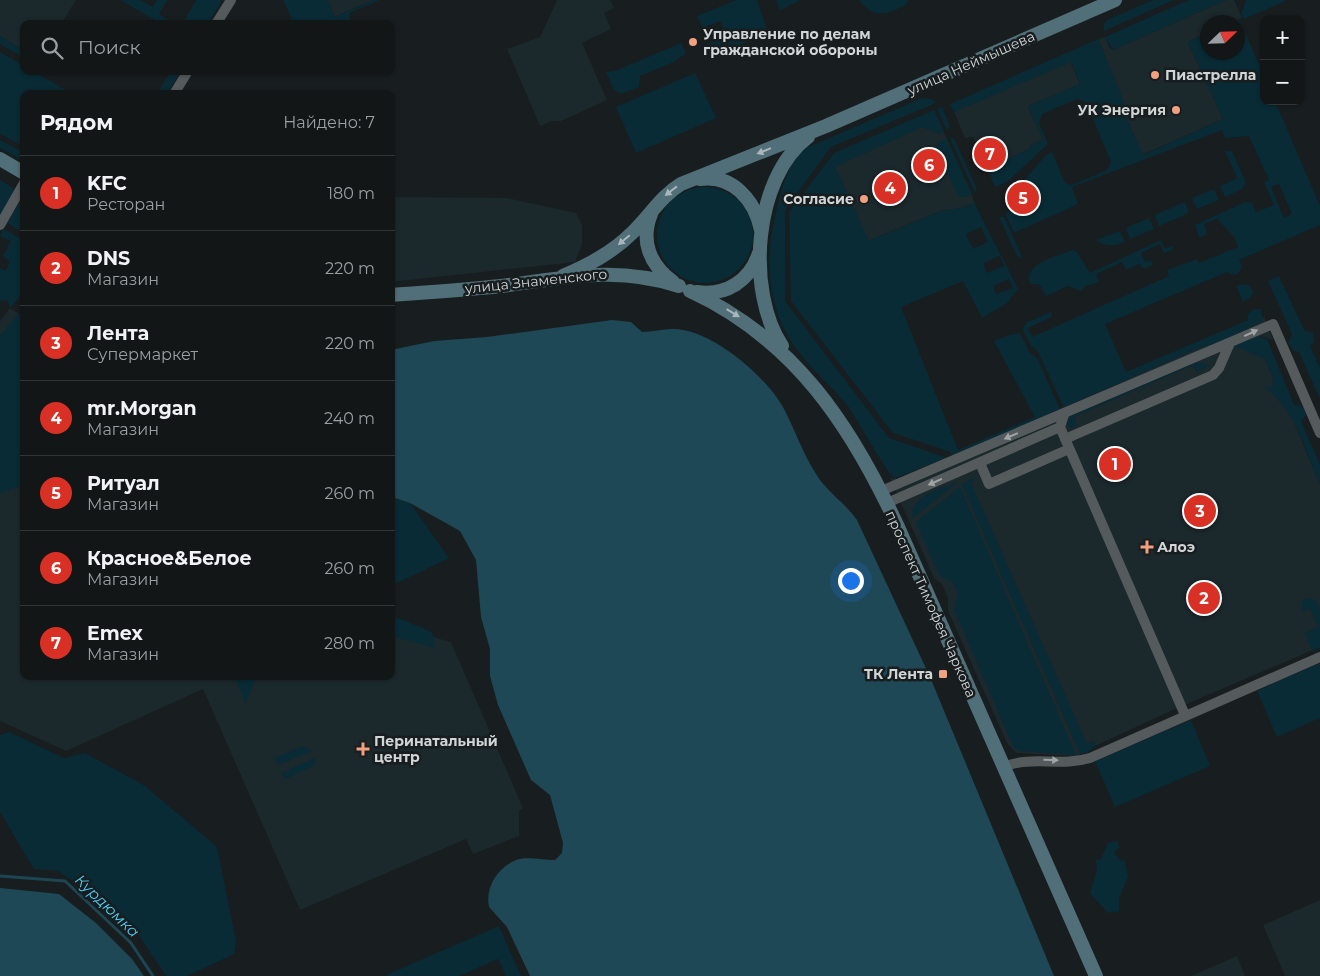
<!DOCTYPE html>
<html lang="ru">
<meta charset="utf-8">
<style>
:root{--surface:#121617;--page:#1f2324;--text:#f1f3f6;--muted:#9c9fa1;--line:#313536;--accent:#d93025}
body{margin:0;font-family:Montserrat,sans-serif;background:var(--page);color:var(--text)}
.controls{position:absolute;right:15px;top:15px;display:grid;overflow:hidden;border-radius:10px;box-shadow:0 1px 4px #0004}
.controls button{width:45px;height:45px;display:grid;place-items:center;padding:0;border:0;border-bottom:1px solid var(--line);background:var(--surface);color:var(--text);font:25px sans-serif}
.compass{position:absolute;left:1200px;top:15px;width:45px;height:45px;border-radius:50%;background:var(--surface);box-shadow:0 1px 4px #0004;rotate:67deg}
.you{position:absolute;left:850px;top:580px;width:18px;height:18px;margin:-12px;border:4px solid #fff;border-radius:50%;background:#1a73e8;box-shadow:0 0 0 8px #1a73e833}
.badge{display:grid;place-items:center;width:32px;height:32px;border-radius:50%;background:var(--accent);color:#fff;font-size:16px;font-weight:700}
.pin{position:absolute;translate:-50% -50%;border:2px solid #fff;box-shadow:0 1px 5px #0006}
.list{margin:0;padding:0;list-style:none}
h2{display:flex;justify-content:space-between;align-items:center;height:65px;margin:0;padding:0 20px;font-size:21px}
h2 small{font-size:16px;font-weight:400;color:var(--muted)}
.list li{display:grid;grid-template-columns:32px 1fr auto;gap:15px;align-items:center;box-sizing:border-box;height:75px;padding:0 20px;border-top:1px solid var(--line)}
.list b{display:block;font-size:19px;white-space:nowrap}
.list p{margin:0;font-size:16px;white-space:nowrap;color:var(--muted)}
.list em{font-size:16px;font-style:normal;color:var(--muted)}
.icon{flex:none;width:28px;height:28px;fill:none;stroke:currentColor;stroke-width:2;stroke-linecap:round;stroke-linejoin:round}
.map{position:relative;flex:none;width:1320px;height:976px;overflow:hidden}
.search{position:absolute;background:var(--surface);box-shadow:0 1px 4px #0004;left:20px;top:20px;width:375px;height:55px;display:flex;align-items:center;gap:12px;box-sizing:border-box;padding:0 18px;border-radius:10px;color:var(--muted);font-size:19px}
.panel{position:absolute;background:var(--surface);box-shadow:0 1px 4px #0004;left:20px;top:90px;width:375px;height:590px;border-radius:10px}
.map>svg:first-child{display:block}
</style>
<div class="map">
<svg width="1320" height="976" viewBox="0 0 1320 976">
<rect width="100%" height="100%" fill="#181d1f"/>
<path fill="#1b282c" d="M0 0H76L61 24H24V51L0 36Z
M327 0H373L334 17Z
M557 0H610L614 8 604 13 611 29 582 43 607 100 561 121H552L540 126 507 49 540 37Z
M1226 0H1234L1242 18 1231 22H1208L1207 33 1188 42 1223 119 1142 155 1122 108 1125 107 1098 39 1105 37 1110 48 1113 50Z
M1070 61 1080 84 1028 106 1043 140 1029 146 1030 149 987 168 973 137 965 138 954 112Z
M934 110 975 203 961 208 941 211 868 241 835 167Z
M391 197 507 198 576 213 582 225V244L575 262 391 282Z
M10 308 24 317V676H391V625L451 642 523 808 519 811V836L473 854 466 839 300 910 203 689 66 751 0 721V321Z
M1263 313 1273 340 1260 336 1265 359 1274 380 1271 388 1265 387 1275 395 1291 414 1320 485V647L1173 710 1095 746 1088 752 1075 756 1016 753 1007 743 948 611V598L942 584 934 578 890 478 899 479 1198 348 1216 344 1264 317Z
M1320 900V976H1285L1263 925Z
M1237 956 1245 976H1191Z"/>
<path fill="#092b35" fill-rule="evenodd" d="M120 0H140L153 7 157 0H167L159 14 175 24H162Z
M196 0H222L208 24H182Z
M283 0H327L335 17 373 0H380L349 13 352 24H294Z
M736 0H757L768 33 714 56 707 44 727 35 720 21 703 28 697 16Z
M776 0H801L780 10Z
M859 0H909C906 6 902 7 897 9 881 17 870 14 859 0Z
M1153 0H1174L1104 31V24L1107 20Z
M1189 0H1226L1113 50 1105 37Z
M1246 0H1288L1244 19 1241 14Z
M1239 19 1264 75V101H1275L1320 206V225L1239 260 1242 267 1238 274 1232 275 1227 272 1105 324 1126 372 1248 320V314L1254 309H1261L1263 321 1216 344 1198 348 1064 407 1037 350 1032 347 1022 329 1027 322 1051 312 1052 317 1028 328 1032 337 1169 276 1167 270 1197 259 1199 263 1238 247 1234 237 1217 219 1204 224 1207 234 1199 238 1195 225 1245 202 1252 203 1256 212 1274 205 1264 182 1269 180 1249 136 1225 138 1222 130 1072 187 1078 204 1014 233 1005 213 1035 203 1028 186 1014 192 1045 156 1052 152 1065 183 1072 185 1107 170 1111 162 1086 102 1077 99 1042 114 1039 123 1048 144 1007 182 995 187 987 168 1030 149 1029 146 1043 140 1028 106 1080 84 1071 62 954 112 950 104 1098 39 1126 107 1122 109 1143 155 1223 119 1188 42 1207 33 1208 52H1238V22H1231ZM1279 184 1292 214 1284 218 1271 187Z
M0 36 24 51V58L0 44Z
M681 43 686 53 674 62 640 76 639 87 622 94 614 90 606 72 615 71Z
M0 52 24 66V71H33L69 92 71 89 79 94H24V147L0 134Z
M171 71H181L167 94H157Z
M695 73 716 118 636 153 616 107Z
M922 98 932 99 936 103 831 147 785 210V301L889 438 947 458 895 478C884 470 859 421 847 405 832 387 813 371 799 352 766 310 764 258 777 208 783 185 788 164 806 148Z
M942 107 950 126 947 131 937 109Z
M934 110 944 132 940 134 922 127 835 167 869 241 941 211 961 208 975 203C988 233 1004 259 1018 289L1007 303 982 318 963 281 901 307 958 450 1035 417 994 341 1009 335 1020 333 1030 353 1037 358 1060 409 954 456 948 451 893 433 791 301 789 212 834 153ZM981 227 988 242 973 249 966 234ZM1000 256 1004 266 987 273 983 263ZM1009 279 1013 288 996 294 993 286Z
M950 138H954L977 189 975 193Z
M947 139 972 194 966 197 958 196 936 148 938 142Z
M0 140 24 153V161L0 148Z
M1225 151H1232L1246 183 1242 189 1225 197 1220 186 1237 178Z
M0 180 13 188V193L0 218Z
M657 235a48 48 0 1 1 96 0a48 48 0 1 1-96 0Z
M1214 189 1219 200 1197 209 1192 198Z
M24 195V233L7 223Z
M1185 202 1189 213 1159 226 1155 215Z
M999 217H1004L1023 259 1017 256Z
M1149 218 1154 229 1130 239 1126 228Z
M3 229 24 240V292L10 308 7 300 0 301V268L6 271 10 261 3 256 11 241 0 236Z
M1120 231 1125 242C1112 247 1106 246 1095 240Z
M1161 240 1165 249 1172 246 1174 249 1164 253 1160 244 1141 253 1145 262 1151 260 1153 265 1144 269 1139 264 1126 270 1122 262 1096 274 1099 282 1086 286 1081 291 1068 286 1046 296 1039 284H1030C1023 263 1056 257 1072 250L1077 252 1090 273Z
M1279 276 1304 330 1313 333 1314 342 1310 346 1320 368V399L1299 352 1294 351 1288 343 1292 334 1268 281Z
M1242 284 1249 285 1253 292 1251 297 1243 302 1236 286Z
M18 314 24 317V484L0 494V336Z
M1255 335 1267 339 1294 405C1301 405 1305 408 1306 415L1301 421 1320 465V485C1305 450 1296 410 1264 387H1271L1274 380 1265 359 1235 346Z
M1194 363H1206L1209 366 1197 372 1193 365 1074 417 1077 425 1072 428 1068 426 1067 420 1071 416Z
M972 478 975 480 971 483 1087 744 1095 741V746L1088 752 1080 754 962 485Z
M958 482 913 518C908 496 943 488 958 482Z
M960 487 1076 755 1021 751 1014 748 954 609 958 593 953 583 940 576 916 522Z
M395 498 410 503 449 558 391 586V500Z
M1308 598 1315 600 1320 609V647L1312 651 1305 633 1318 627 1310 608 1302 611V601Z
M391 615 432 632 435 648 391 636Z
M1320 663V718L1277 737 1257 691Z
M234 676H256L246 704Z
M1191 720 1210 766 1115 807 1095 761Z
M9 732 64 758 85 753 145 786 217 847 236 941 234 954 187 976H166L138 934 93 895 58 871 34 869 0 812V735Z
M303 746 312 751 278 765 275 758Z
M315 758 314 766 285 779 281 773Z
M1117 841 1120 847 1114 852 1120 860 1125 861 1128 876 1119 899V911L1108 913 1090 893 1097 870 1096 860 1101 859 1108 843Z
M499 926 521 976H506L498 959 459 976H384Z"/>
<path fill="#1e4855" d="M612 320 631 322 642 332C652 332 662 329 672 329 711 328 767 377 784 409 795 430 803 454 816 474 827 492 845 503 857 520L930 677 1054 976H530L507 927 489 907C485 888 497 868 516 860 525 856 544 860 555 860L562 853 563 843 550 795 531 780 498 705 490 676V649L481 617 476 560 460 531 410 503 395 498 391 500V350L434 341 487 337Z
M0 888 59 894 96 923 132 959 144 976H0Z"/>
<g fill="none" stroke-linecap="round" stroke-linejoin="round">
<path stroke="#1c4653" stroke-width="3" d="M0 876 65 881 131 943 153 976"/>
<path stroke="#555b5d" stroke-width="10" d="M216 24 231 0
M174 94 188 71
M0 225 24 183
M1064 415 1060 427 1185 715
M1065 439 1213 375 1219 368 1230 343
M980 463 989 484 1069 449
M881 491 1273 324 1320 433
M887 503 1060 427
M1003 767C1032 755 1061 767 1090 758L1320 657"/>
<path stroke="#506f78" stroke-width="14" d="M0 159 24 173
M700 179C733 174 755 201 761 230
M651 214C640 241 650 265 673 282
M563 276C588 265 612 253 632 233 649 217 661 196 681 184L826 126 1115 0
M690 291C794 339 851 425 898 527L1096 976
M697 292C726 296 750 281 759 253
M391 295C430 292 470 290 509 285 570 277 618 266 679 286
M782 346C746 292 753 178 808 137"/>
</g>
<defs><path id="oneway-solid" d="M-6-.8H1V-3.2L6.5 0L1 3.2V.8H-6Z" transform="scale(1.25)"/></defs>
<g fill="#aab6ba">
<use href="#oneway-solid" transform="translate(764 151) rotate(158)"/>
<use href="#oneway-solid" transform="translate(671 191) rotate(142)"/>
<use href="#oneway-solid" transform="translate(624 240) rotate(140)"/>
<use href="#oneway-solid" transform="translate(733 313) rotate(31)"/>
</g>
<g fill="#9fa4a6">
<use href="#oneway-solid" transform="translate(1251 333) rotate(-25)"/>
<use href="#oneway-solid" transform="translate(1011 436) rotate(157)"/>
<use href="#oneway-solid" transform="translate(935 482) rotate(156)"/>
<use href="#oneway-solid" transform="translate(1051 760) rotate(2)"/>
</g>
<g fill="#f3a081" stroke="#181d1f" stroke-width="2">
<circle cx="693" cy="42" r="5"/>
<circle cx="1155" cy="75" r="5"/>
<circle cx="1176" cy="110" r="5"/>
<circle cx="864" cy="199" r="5"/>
<path d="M1144.5 539.5h5v5h5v5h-5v5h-5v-5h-5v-5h5z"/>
<rect x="938" y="669" width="10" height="10" rx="2.5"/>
<path d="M360.5 741.5h5v5h5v5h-5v5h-5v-5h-5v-5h5z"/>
</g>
<g text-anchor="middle" stroke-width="5" stroke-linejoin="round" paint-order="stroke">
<g font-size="14" font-weight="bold" fill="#d1d5d6" stroke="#181d1f" text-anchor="start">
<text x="703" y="39">Управление по делам<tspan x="703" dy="16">гражданской обороны</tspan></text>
<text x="1165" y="80">Пиастрелла</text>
<text x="1166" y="115" text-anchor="end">УК Энергия</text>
<text x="854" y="204" text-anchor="end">Согласие</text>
<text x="1157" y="552">Алоэ</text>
<text x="933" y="679" text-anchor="end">ТК Лента</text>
<text x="374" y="746">Перинатальный<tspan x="374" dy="16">центр</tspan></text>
</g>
<g font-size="14" fill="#d1d5d6" stroke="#181d1f">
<text transform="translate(971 63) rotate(-24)" y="5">улица Неймышева</text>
<text transform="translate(536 281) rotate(-6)" y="5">улица Знаменского</text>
<text transform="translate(931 604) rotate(66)" y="5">проспект Тимофея Чаркова</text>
</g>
<g font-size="15" font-style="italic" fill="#4bd2f9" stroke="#181d1f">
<text transform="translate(107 906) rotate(44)" y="5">Курдюмка</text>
</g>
</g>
</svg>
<div class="controls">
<button>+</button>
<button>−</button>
</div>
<svg class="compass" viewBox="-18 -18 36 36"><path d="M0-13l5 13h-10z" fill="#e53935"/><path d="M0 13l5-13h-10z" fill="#9c9fa1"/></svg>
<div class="you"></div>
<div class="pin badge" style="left:1115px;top:464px">1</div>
<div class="pin badge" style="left:1204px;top:598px">2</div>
<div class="pin badge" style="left:1200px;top:511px">3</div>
<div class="pin badge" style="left:890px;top:188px">4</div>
<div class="pin badge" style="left:1023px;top:198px">5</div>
<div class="pin badge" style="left:929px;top:165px">6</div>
<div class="pin badge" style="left:990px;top:154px">7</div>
<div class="search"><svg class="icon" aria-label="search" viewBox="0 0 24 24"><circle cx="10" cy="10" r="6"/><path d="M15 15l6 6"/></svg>Поиск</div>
<section class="panel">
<h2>Рядом<small>Найдено: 7</small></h2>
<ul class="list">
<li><span class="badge">1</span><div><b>KFC</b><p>Ресторан</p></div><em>180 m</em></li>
<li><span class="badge">2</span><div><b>DNS</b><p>Магазин</p></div><em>220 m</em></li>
<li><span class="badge">3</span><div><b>Лента</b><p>Супермаркет</p></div><em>220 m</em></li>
<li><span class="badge">4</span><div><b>mr.Morgan</b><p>Магазин</p></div><em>240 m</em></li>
<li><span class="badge">5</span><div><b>Ритуал</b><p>Магазин</p></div><em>260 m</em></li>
<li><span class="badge">6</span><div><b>Красное&amp;Белое</b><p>Магазин</p></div><em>260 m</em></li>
<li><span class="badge">7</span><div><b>Emex</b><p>Магазин</p></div><em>280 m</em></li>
</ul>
</section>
</div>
